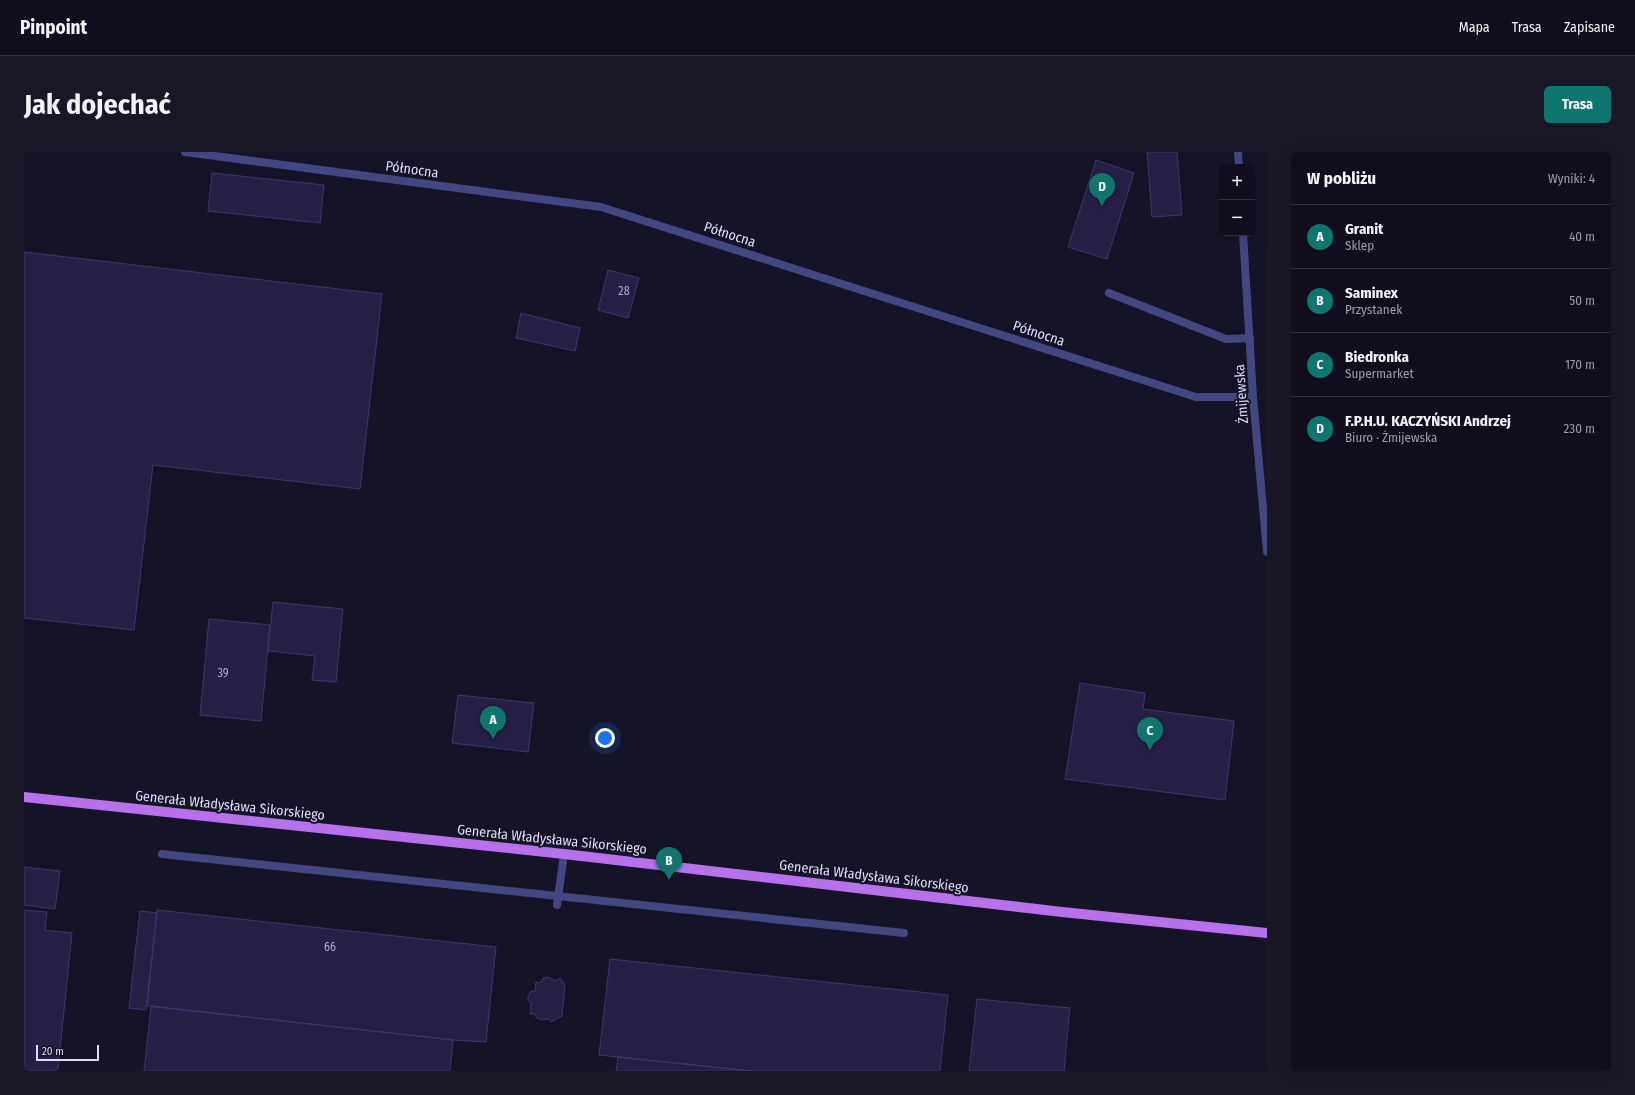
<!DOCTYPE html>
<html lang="pl">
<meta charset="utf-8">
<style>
:root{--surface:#100e1c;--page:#191725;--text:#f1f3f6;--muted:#9c9ca3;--line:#302e3b;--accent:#0f766e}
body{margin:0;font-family:"Fira Sans Condensed",sans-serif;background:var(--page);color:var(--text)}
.controls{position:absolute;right:12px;top:12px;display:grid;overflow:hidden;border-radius:6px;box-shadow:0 4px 16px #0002}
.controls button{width:36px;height:36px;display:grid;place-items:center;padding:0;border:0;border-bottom:1px solid var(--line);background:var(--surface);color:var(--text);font:20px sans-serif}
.scale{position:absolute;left:12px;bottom:10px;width:63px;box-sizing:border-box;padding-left:4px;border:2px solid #dedcfa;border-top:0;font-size:11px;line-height:14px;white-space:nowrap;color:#dedcfa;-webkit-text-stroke:3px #151326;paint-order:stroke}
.you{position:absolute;left:581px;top:586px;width:14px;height:14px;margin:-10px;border:3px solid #fff;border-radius:50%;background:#1a73e8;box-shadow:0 0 0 6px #1a73e833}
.badge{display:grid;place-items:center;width:26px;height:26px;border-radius:50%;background:var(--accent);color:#fff;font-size:13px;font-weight:700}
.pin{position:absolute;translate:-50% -33px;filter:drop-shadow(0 1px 2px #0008)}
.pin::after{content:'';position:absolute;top:21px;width:14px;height:12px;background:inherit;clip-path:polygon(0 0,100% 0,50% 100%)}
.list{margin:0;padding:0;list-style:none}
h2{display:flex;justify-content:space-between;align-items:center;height:52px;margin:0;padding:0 16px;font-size:17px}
h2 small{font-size:13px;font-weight:400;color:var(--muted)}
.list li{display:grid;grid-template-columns:26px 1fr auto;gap:12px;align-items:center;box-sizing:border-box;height:64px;padding:0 16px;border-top:1px solid var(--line)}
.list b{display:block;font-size:15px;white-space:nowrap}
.list p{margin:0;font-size:13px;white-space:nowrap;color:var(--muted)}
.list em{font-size:13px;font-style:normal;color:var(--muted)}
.map{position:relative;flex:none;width:1243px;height:919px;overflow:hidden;border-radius:6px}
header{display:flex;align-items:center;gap:24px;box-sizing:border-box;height:56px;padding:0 20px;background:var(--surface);border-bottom:1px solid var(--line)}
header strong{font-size:19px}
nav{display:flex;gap:22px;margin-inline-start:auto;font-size:14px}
.intro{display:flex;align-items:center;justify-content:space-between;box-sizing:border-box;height:96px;padding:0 24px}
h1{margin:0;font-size:28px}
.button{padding:10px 18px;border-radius:6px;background:var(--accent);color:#fff;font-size:14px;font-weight:700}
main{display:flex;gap:24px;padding:0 24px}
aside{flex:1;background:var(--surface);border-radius:6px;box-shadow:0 4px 16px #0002}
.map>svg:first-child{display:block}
</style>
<header>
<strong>Pinpoint</strong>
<nav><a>Mapa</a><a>Trasa</a><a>Zapisane</a></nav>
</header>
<div class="intro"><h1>Jak dojechać</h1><a class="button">Trasa</a></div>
<main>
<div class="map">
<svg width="1243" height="919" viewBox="0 0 1243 919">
<rect width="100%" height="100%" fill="#151326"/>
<path fill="#262144" stroke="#3d376d" d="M1123 0H1153L1158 63 1128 65Z
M1072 8 1110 21 1083 107 1044 95Z
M188 21 300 33 296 71 184 59Z
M0 100 358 142 336 337 129 313 110 478 0 466Z
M584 118 615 126 604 166 574 158Z
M497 161 556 176 551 199 492 186Z
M249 450 319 457 312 530 288 528 291 504 244 499Z
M185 467 246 473 237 569 176 563Z
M1056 531 1121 541 1119 557 1210 569 1201 648 1041 627Z
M434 543 510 551 504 600 428 591Z
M0 715 36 719 31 757 0 753Z
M0 758 23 760 21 778 48 781 34 917H31L30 919H0Z
M133 758 472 795 462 890 429 888 123 854Z
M116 759 133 761 122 858 105 856Z
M586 807 924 843 916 919H727L575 903Z
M523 825 532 829 536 826 541 833 538 864 527 870 525 867 517 868 512 865 511 862H506L507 851 504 848V845L506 840 511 839 512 830 516 831 519 826Z
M953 847 1046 856 1040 919H945Z
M127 854 429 888 426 919H120Z
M594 905 727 919H592Z"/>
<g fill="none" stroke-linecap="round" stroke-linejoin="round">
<path stroke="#44467f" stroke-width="8" d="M1085 141 1202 187 1226 186
M138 702 880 781
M533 753 540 702"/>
<path stroke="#44467f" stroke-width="8" d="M161 0 577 55 1172 245H1229
M1214 0 1215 15
M1219 81 1229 245 1243 400"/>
<path stroke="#b572ec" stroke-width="10" d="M0 645 540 702 1038 760 1243 781"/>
</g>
<g text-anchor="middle" stroke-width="4" stroke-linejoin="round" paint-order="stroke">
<g font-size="12" fill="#b0adcc">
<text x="600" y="143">28</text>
<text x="199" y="525">39</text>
<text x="306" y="799">66</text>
</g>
<g font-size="14" fill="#dedcfa" stroke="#151326">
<text transform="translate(388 17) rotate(8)" y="5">Północna</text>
<text transform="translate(706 82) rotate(18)" y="5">Północna</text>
<text transform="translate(1015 181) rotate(18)" y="5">Północna</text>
<text transform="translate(1217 242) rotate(-94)" y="5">Żmijewska</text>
<text transform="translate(206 653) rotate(6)" y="5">Generała Władysława Sikorskiego</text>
<text transform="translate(528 687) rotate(6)" y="5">Generała Władysława Sikorskiego</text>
<text transform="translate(850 724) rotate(7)" y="5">Generała Władysława Sikorskiego</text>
</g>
</g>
</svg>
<div class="controls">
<button>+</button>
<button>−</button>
</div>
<div class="scale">20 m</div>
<div class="you"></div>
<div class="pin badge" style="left:469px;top:587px">A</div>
<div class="pin badge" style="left:645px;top:728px">B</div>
<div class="pin badge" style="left:1126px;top:598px">C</div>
<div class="pin badge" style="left:1078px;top:54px">D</div>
</div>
<aside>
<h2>W pobliżu<small>Wyniki: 4</small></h2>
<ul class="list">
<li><span class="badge">A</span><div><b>Granit</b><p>Sklep</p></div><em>40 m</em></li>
<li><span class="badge">B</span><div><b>Saminex</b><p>Przystanek</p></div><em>50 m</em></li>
<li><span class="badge">C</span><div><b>Biedronka</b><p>Supermarket</p></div><em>170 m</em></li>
<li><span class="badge">D</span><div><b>F.P.H.U. KACZYŃSKI Andrzej</b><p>Biuro · Żmijewska</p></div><em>230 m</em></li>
</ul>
</aside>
</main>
